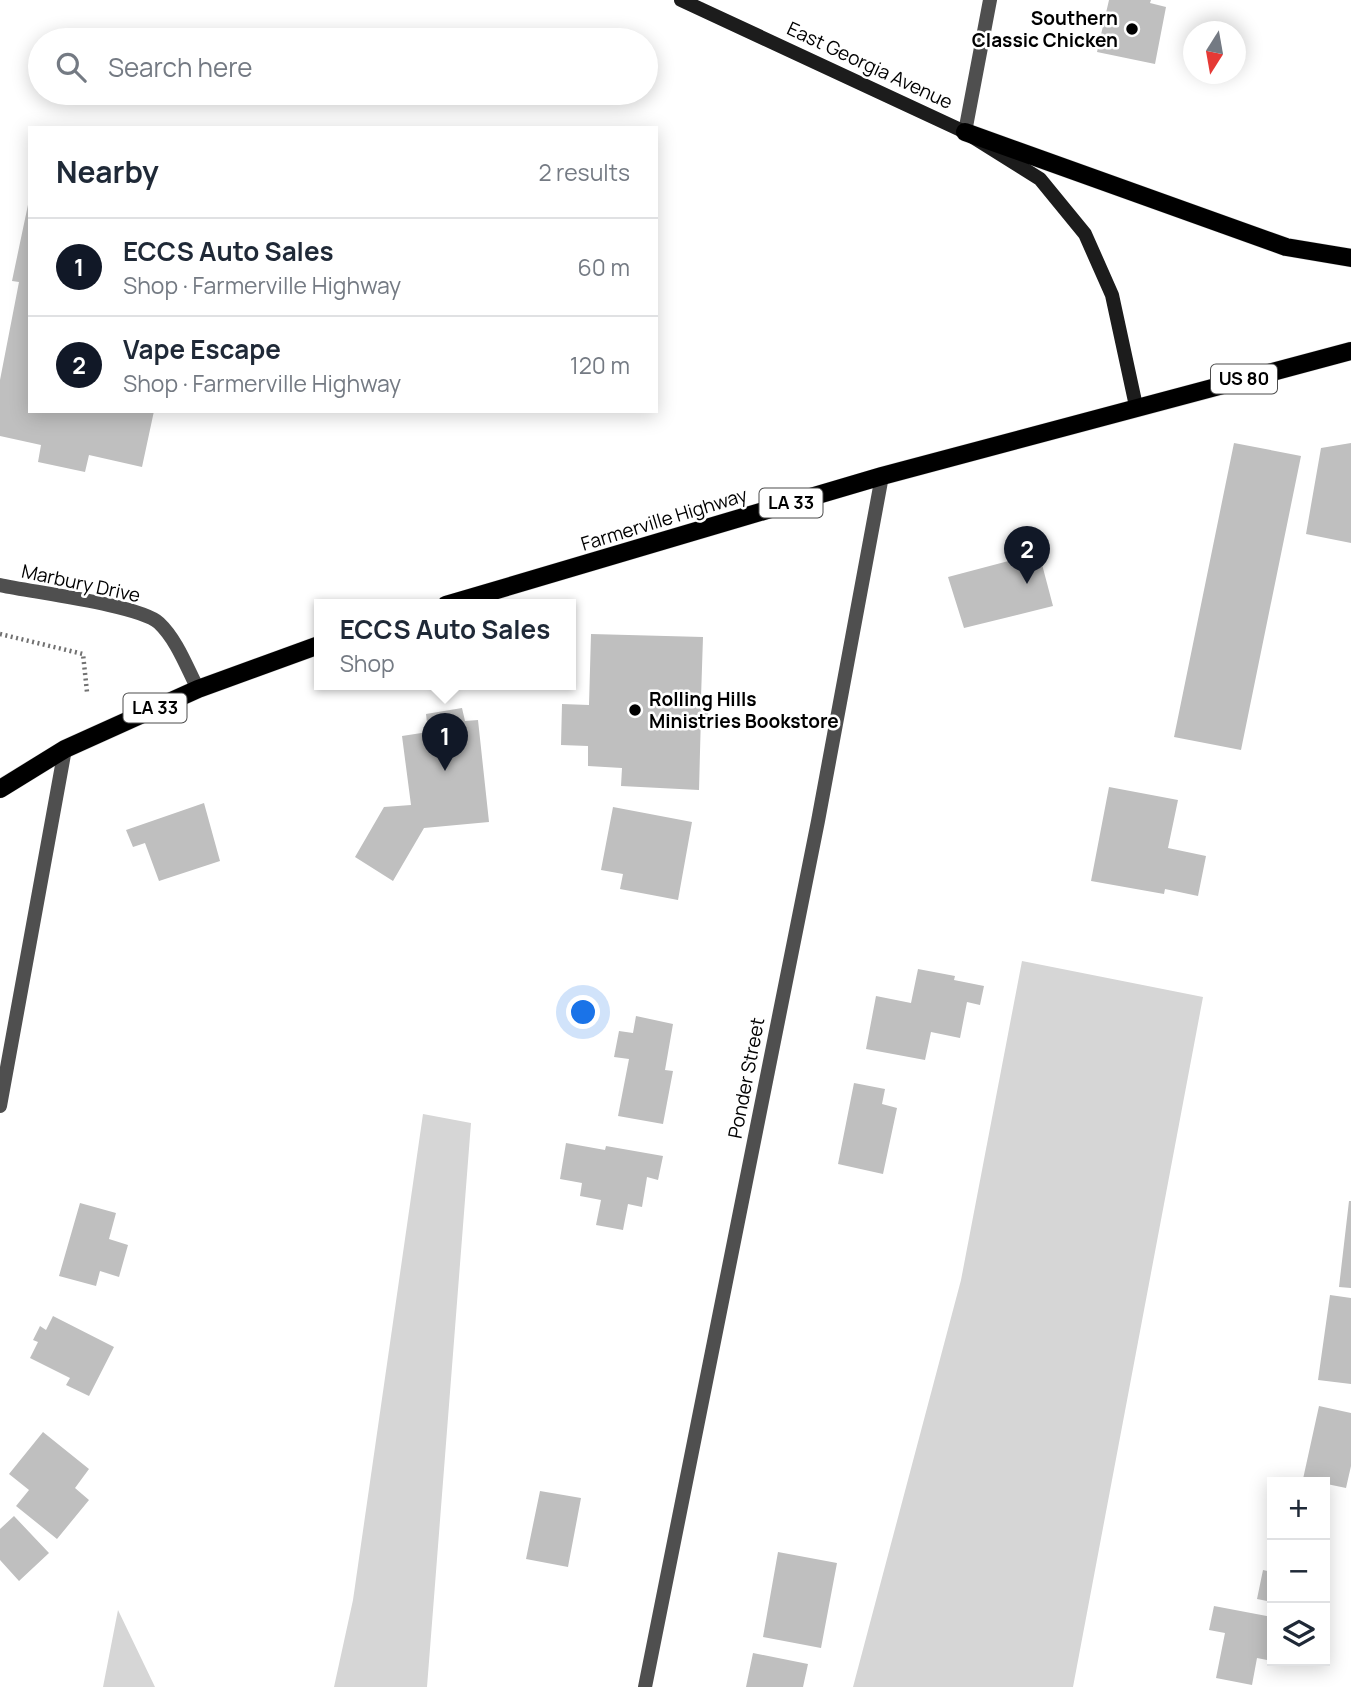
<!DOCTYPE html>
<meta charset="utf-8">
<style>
:root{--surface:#fff;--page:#f2f2f3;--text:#1f2937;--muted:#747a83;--line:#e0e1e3;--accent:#111827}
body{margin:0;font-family:Manrope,sans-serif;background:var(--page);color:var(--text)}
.controls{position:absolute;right:21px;bottom:21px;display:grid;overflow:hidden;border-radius:0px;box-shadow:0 4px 18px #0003}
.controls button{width:63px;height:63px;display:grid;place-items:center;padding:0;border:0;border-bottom:2px solid var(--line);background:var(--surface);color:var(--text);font:35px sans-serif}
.compass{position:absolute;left:1183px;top:21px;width:63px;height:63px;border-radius:50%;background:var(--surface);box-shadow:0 4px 18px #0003;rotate:191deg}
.you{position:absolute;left:584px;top:1013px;width:24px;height:24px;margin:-18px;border:5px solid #fff;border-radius:50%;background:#1a73e8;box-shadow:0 0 0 10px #1a73e833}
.badge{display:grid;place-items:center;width:46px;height:46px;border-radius:50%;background:var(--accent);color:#fff;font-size:23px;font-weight:700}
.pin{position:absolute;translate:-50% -58px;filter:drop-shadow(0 2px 4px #0008)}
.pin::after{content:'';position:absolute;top:37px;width:24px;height:21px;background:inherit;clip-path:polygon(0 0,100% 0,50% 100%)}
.popup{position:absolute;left:314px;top:599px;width:262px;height:91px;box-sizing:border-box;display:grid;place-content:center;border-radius:0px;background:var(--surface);filter:drop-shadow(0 2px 5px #0005);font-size:23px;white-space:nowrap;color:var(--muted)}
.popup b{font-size:26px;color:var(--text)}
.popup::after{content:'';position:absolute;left:50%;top:100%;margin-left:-14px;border:14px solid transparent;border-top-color:var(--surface)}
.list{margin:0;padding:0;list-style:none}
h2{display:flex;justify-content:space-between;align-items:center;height:91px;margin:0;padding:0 28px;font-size:30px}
h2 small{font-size:23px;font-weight:400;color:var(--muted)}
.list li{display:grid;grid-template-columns:46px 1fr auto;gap:21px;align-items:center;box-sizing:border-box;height:98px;padding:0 28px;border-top:2px solid var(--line)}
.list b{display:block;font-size:26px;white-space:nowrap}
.list p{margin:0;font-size:23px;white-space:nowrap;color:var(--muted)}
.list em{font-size:23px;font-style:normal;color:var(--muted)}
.icon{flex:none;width:38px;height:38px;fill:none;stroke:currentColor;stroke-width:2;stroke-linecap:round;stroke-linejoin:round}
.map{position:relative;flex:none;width:1351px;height:1687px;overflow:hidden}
.search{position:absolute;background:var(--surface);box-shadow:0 4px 18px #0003;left:28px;top:28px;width:630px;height:77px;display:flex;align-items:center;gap:18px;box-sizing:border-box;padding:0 24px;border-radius:38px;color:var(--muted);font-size:26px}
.panel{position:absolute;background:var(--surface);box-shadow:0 4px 18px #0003;left:28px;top:126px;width:630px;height:287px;border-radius:0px}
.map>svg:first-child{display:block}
</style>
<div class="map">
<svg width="1351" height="1687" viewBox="0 0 1351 1687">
<rect width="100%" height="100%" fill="#fff"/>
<path fill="#d6d6d6" d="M1022 961 1203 997 1073 1687H853L961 1280Z
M423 1114 471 1123 427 1687H334L353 1600Z
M118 1610 155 1687H103Z"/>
<path fill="#bfbfbf" d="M1109 0H1151L1150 3 1166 7 1155 64 1097 52Z
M29 200 30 411H154L142 467 89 455 85 472 38 462 41 445 0 436V380L19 282 12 281Z
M1234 443 1301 456 1241 750 1174 737Z
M1351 443V543L1306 534 1321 448Z
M1039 553 1053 606 964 628 948 577Z
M591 634 703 637 701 698 709 699 708 715 701 714 699 790 621 786 622 768 588 766V746L561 745 562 704 589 705Z
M462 708 465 721 478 720 489 822 424 828 393 881 355 857 384 807 411 805 402 736 428 732 426 714Z
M1109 787 1178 800 1168 848 1206 856 1198 896 1165 889 1164 894 1091 881Z
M204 803 220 861 159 881 145 843 133 847 126 830Z
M613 807 692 822 678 900 620 889 623 874 601 870Z
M918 969 955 976 954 980 984 986 980 1005 967 1002 960 1038 931 1032 925 1060 866 1049 876 996 911 1003Z
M636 1016 673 1024 665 1070 673 1071 663 1124 618 1116 629 1059 614 1057 619 1031 633 1033Z
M854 1083 885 1089 882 1104 897 1108 883 1174 838 1164Z
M566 1143 605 1150 606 1146 663 1156 658 1180 647 1177 642 1207 628 1204 623 1230 596 1225 601 1200 580 1196 582 1183 560 1179Z
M1349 1201H1351V1288L1339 1287Z
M80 1203 116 1213 109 1239 128 1245 119 1277 100 1271 96 1286 59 1276Z
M1330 1295 1351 1298V1384L1318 1380Z
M53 1316 114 1347 89 1396 66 1385 70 1378 30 1358 38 1342 33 1340 40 1326 46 1330Z
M1319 1406 1351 1413V1466L1346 1488 1303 1479Z
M43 1432 89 1469 75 1488 89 1500 57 1539 16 1506 29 1490 9 1474Z
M540 1491 581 1498 568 1567 526 1559Z
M14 1516 49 1553 19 1581 0 1560V1529Z
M778 1552 837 1563 821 1648 763 1637Z
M1263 1570 1272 1572V1602L1257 1599Z
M1214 1606 1272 1617V1661L1257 1658 1252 1685 1216 1678 1225 1633 1209 1630Z
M753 1653 808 1664 803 1687H746Z"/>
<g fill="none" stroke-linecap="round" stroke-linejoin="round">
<g stroke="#dbdbdb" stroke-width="19">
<path id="primary" d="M965 132 1286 247 1351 258
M446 605 882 476 1351 351
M0 789 65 749 198 689 319 645"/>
</g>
<path stroke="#717171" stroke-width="4.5" stroke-dasharray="2 3.5" stroke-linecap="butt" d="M0 634 83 654 87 692"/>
<path stroke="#4f4f4f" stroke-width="14" d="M965 132 990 0
M0 585C31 592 140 605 159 623 177 640 187 668 198 689
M0 1106 65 749
M645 1687 818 821 882 476"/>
<path stroke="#1c1c1c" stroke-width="14" d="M681 0 965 132 1040 179 1085 234 1112 295 1136 406"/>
<use href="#primary" stroke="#000" stroke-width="18"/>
</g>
<g fill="#000" stroke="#fff" stroke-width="2.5">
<circle cx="1132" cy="29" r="7"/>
<circle cx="635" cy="710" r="7"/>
</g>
<g text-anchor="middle" stroke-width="5" stroke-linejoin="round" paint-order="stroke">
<g fill="#fff" stroke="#4c4c4c" stroke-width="2">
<rect x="1211" y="364.5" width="66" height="29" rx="5"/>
<rect x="759.5" y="488.5" width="63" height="29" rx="5"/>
<rect x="123.5" y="693.5" width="63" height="29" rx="5"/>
</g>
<g font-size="18" font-weight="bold" fill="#000">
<text x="1244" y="385">US 80</text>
<text x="791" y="509">LA 33</text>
<text x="155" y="714">LA 33</text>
</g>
<g font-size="19" font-weight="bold" fill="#000" stroke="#fff" text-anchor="end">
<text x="1118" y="25">Southern<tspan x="1118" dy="22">Classic Chicken</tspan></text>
<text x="649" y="706" text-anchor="start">Rolling Hills<tspan x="649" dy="22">Ministries Bookstore</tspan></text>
</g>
<g font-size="19" fill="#000" stroke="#fff">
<text transform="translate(870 65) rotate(25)" y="7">East Georgia Avenue</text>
<text transform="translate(664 519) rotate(-17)" y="7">Farmerville Highway</text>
<text transform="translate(81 583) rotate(12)" y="7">Marbury Drive</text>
<text transform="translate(746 1078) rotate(-79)" y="7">Ponder Street</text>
</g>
</g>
</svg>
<div class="controls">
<button>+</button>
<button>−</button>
<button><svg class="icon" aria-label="layers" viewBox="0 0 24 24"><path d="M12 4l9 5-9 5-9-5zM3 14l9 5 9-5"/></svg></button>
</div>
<svg class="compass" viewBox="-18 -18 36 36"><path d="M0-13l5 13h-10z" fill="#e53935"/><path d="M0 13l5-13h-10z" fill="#747a83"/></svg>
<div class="you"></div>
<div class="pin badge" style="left:445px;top:771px">1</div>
<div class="popup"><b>ECCS Auto Sales</b>Shop</div>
<div class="pin badge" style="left:1027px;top:584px">2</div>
<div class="search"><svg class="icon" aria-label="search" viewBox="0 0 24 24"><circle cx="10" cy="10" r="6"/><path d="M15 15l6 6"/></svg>Search here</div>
<section class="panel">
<h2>Nearby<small>2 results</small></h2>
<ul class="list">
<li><span class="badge">1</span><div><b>ECCS Auto Sales</b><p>Shop · Farmerville Highway</p></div><em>60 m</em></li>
<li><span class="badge">2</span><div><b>Vape Escape</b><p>Shop · Farmerville Highway</p></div><em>120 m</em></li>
</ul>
</section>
</div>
